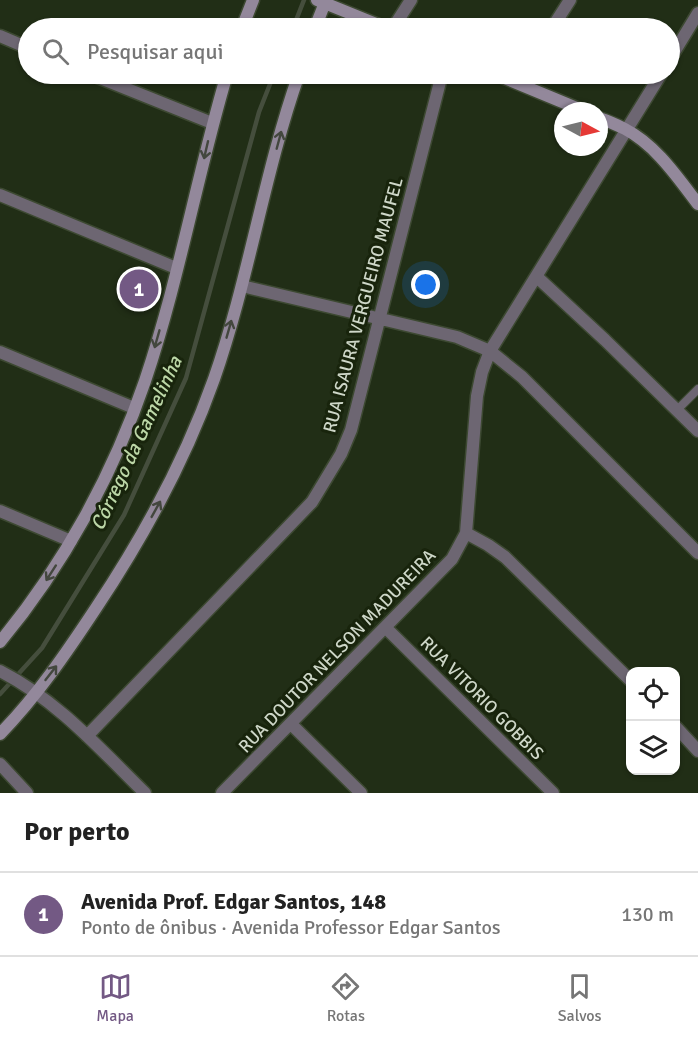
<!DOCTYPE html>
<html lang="pt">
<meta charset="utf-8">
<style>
:root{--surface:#fff;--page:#f2f2f2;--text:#222;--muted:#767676;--line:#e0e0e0;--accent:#735984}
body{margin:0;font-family:Signika,sans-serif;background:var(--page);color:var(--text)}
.controls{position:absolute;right:18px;bottom:18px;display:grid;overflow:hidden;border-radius:12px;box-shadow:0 2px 4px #0004}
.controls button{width:54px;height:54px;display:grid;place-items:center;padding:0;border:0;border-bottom:2px solid var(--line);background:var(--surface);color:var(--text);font:30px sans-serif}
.compass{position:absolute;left:554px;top:102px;width:54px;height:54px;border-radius:50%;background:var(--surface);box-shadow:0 2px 4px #0004;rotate:97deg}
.you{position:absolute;left:426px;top:285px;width:21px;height:21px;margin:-15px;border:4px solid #fff;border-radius:50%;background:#1a73e8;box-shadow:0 0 0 9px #1a73e833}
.badge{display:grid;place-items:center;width:39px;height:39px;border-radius:50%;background:var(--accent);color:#fff;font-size:20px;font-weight:700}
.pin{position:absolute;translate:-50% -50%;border:3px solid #fff;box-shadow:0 2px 6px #0006}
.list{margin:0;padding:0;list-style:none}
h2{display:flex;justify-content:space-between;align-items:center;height:78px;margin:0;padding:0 24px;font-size:26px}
h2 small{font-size:20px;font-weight:400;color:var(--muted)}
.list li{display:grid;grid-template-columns:39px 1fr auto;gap:18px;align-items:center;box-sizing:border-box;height:84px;padding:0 24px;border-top:2px solid var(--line)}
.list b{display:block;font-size:22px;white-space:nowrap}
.list p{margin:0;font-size:20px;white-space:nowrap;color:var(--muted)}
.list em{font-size:20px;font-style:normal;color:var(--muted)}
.icon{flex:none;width:33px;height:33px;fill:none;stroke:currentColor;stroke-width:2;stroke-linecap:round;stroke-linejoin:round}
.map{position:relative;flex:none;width:698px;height:793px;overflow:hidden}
.search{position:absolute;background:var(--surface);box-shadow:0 2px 4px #0004;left:18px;right:18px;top:18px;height:66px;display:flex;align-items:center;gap:15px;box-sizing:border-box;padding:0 21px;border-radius:33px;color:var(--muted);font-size:22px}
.sheet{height:162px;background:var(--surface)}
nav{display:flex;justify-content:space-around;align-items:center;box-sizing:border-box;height:84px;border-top:2px solid var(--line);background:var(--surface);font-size:16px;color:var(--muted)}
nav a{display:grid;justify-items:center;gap:3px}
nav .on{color:var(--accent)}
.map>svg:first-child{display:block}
</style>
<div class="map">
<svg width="698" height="793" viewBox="0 0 698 793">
<rect width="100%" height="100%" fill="#212e16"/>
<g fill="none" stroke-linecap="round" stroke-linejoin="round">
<path stroke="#454e3d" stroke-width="4.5" d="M293 28 304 0
M0 694 42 648 124 515 186 378 259 112 274 74"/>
<g stroke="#3d4932" stroke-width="10">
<path id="lane" d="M676 411 698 389"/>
</g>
<g stroke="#3d4932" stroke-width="15">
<path id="street" d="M393 28 411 0
M552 28 570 0
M0 36 28 48
M670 59 698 13
M90 74 212 123
M519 83 525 74
M0 195 176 268
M537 277 605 340 698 431
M242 286 457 337 490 351 522 377 698 553
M0 352 134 408
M0 511 71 541
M466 533 488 545 505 557 630 680
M386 628 553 793
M0 671C57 700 100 749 145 793
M291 724 361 793
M676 727 698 751
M87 736 312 502 341 454 351 430 442 74
M0 764 27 793
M222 793 452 559 466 533 477 396 482 372 490 351 661 74"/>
</g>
<g stroke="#3d4932" stroke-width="15">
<path id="secondary" d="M317 0 386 28
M242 28 253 0
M315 28 326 0
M495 74 584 111
M599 118C608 121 617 125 625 129 656 145 678 178 698 204
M0 642C63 566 113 475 145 381 179 280 197 175 227 74
M0 734C37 696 67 652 96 608 144 536 185 461 214 379 249 279 264 173 299 74"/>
</g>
<use href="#lane" stroke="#6d6672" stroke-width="8"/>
<use href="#street" stroke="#6d6672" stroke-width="12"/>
<use href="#secondary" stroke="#93889b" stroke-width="12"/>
</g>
<defs><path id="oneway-shaft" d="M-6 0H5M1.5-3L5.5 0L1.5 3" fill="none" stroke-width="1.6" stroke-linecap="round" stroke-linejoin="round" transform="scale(1.5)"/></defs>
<g stroke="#43473e">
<use href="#oneway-shaft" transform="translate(279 140) rotate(-75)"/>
<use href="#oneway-shaft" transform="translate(206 150) rotate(103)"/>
<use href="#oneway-shaft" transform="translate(229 329) rotate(-74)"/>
<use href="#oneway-shaft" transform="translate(157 339) rotate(106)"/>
<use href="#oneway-shaft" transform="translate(156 509) rotate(-61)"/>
<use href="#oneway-shaft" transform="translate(51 573) rotate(123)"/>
<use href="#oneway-shaft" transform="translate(51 673) rotate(-52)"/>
</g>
<g text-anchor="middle" stroke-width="6" stroke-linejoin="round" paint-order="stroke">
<g font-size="18" fill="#ced7c8" stroke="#18240c">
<text transform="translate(363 305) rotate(-75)" y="6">RUA ISAURA VERGUEIRO MAUFEL</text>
<text transform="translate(337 651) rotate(-46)" y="6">RUA DOUTOR NELSON MADUREIRA</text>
<text transform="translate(482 698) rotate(45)" y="6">RUA VITORIO GOBBIS</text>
</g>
<g font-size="20" font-style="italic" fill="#bcd7a7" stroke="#18240c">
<text transform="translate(136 443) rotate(-65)" y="7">Córrego da Gamelinha</text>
</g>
</g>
</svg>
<div class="controls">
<button><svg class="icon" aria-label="locate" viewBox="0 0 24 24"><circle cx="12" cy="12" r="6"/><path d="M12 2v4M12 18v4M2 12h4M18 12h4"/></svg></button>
<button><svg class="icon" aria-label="layers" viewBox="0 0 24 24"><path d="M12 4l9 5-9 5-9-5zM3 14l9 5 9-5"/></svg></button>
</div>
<svg class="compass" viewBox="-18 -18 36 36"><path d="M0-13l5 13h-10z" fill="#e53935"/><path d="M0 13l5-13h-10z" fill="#767676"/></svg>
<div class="you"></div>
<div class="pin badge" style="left:139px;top:289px">1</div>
<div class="search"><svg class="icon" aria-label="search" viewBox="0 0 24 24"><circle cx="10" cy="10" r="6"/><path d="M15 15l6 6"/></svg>Pesquisar aqui</div>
</div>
<section class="sheet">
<h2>Por perto<small></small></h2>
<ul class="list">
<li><span class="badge">1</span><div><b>Avenida Prof. Edgar Santos, 148</b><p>Ponto de ônibus · Avenida Professor Edgar Santos</p></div><em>130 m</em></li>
</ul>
</section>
<nav>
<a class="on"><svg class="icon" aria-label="map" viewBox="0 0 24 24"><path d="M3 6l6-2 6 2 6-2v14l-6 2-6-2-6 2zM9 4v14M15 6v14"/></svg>Mapa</a>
<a><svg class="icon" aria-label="directions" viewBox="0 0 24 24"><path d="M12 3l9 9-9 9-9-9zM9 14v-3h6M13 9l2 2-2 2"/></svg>Rotas</a>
<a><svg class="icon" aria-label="saved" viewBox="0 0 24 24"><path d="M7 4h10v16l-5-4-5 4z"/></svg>Salvos</a>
</nav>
